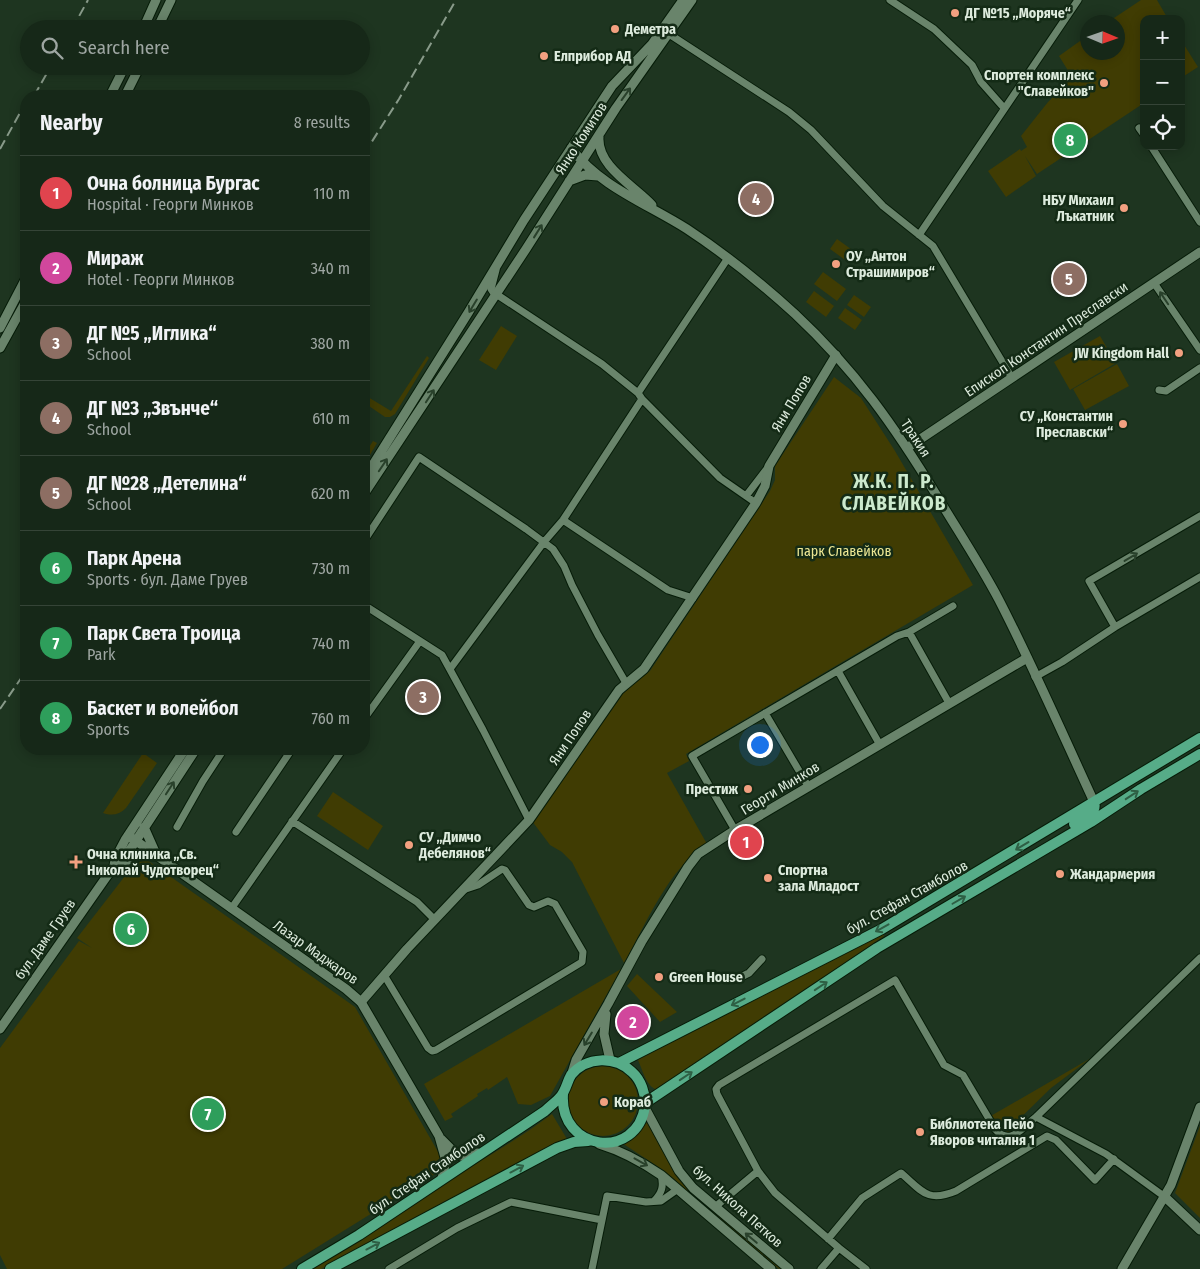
<!DOCTYPE html>
<meta charset="utf-8">
<style>
:root{--surface:#162818;--page:#1f3021;--text:#f1f3f6;--muted:#9ea6a2;--line:#354437;--accent:#f2a080}
body{margin:0;font-family:"Fira Sans Condensed",sans-serif;background:var(--page);color:var(--text)}
.controls{position:absolute;right:15px;top:15px;display:grid;overflow:hidden;border-radius:10px;box-shadow:0 2px 12px #0003}
.controls button{width:45px;height:45px;display:grid;place-items:center;padding:0;border:0;border-bottom:1px solid var(--line);background:var(--surface);color:var(--text);font:25px sans-serif}
.compass{position:absolute;left:1080px;top:15px;width:45px;height:45px;border-radius:50%;background:var(--surface);box-shadow:0 2px 12px #0003;rotate:92deg}
.you{position:absolute;left:759px;top:744px;width:18px;height:18px;margin:-12px;border:4px solid #fff;border-radius:50%;background:#1a73e8;box-shadow:0 0 0 8px #1a73e833}
.badge{display:grid;place-items:center;width:32px;height:32px;border-radius:50%;background:var(--accent);color:#fff;font-size:16px;font-weight:700}
.pin{position:absolute;translate:-50% -50%;border:2px solid #fff;box-shadow:0 1px 5px #0006}
.list{margin:0;padding:0;list-style:none}
h2{display:flex;justify-content:space-between;align-items:center;height:65px;margin:0;padding:0 20px;font-size:21px}
h2 small{font-size:16px;font-weight:400;color:var(--muted)}
.list li{display:grid;grid-template-columns:32px 1fr auto;gap:15px;align-items:center;box-sizing:border-box;height:75px;padding:0 20px;border-top:1px solid var(--line)}
.list b{display:block;font-size:19px;white-space:nowrap}
.list p{margin:0;font-size:16px;white-space:nowrap;color:var(--muted)}
.list em{font-size:16px;font-style:normal;color:var(--muted)}
.icon{flex:none;width:28px;height:28px;fill:none;stroke:currentColor;stroke-width:2;stroke-linecap:round;stroke-linejoin:round}
.map{position:relative;flex:none;width:1200px;height:1269px;overflow:hidden}
.search{position:absolute;background:var(--surface);box-shadow:0 2px 12px #0003;left:20px;top:20px;width:350px;height:55px;display:flex;align-items:center;gap:12px;box-sizing:border-box;padding:0 18px;border-radius:28px;color:var(--muted);font-size:19px}
.panel{position:absolute;background:var(--surface);box-shadow:0 2px 12px #0003;left:20px;top:90px;width:350px;height:665px;border-radius:20px}
.map>svg:first-child{display:block}
</style>
<div class="map">
<svg width="1200" height="1269" viewBox="0 0 1200 1269">
<rect width="100%" height="100%" fill="#1e3520"/>
<path fill="#403c03" d="M1141 0H1157L1168 19H1144V103L1037 174 1025 156 1036 176 1006 197 988 171 1020 149 1021 151 1027 147 1021 136 1048 102 1058 92V90L1072 77 1059 56 1087 36 1088 52H1118V22H1108Z
M1181 40 1198 67 1181 78Z
M837 239 855 252 848 262 830 249Z
M823 272 846 289 837 301 814 284Z
M814 291 834 306 826 317 806 302Z
M854 295 871 307 864 317 847 305Z
M845 308 862 320 855 330 838 318Z
M501 326 517 336 496 370 479 360Z
M1100 336 1116 363 1070 390 1054 362Z
M427 356 429 358 395 414 390 417H385L366 404 365 402 368 397 391 411Z
M1117 364 1129 386 1085 410 1073 389Z
M834 377 861 398 895 451 973 585 686 754 689 761 667 773 707 844C668 869 646 924 624 963L572 862 562 852 550 845 532 821 626 687 650 671 770 491 775 480V466Z
M373 441 377 443 364 465V455Z
M143 753 157 763 126 808C119 815 112 816 103 813Z
M333 792 383 826 368 850 317 816Z
M147 860 355 1007 441 1157 440 1171 282 1269H7L0 1255V1048L79 941 92 948 77 938 135 863Z
M883 934 884 936 659 1090C647 1089 643 1071 638 1060L639 1057Z
M621 969 550 1096 531 1105 518 1104 507 1077 488 1090 487 1088 477 1094 478 1096 451 1114 453 1117 445 1121 424 1084Z
M637 974 677 1012 660 1022 627 986Z
M1091 1058 1051 1088 1011 1127 1013 1132C1001 1134 996 1126 989 1117Z
M568 1101a35 35 0 1 1 70 0a35 35 0 1 1-70 0Z
M552 1114 567 1139 555 1144 321 1269H313C356 1243 395 1214 437 1187 476 1163 516 1141 552 1114Z
M650 1119 661 1147 677 1176 710 1208 782 1269H779L663 1170 622 1143 635 1136Z
M1200 1126V1218L1175 1193Z"/>
<g fill="none" stroke-linecap="round" stroke-linejoin="round">
<g stroke="#061c08" stroke-width="9">
<path id="minor" d="M890 0 934 29 972 65 981 82 1004 108
M669 34 789 112 811 130 883 206 933 246 1012 378
M1139 128 1144 135
M1151 146 1200 222
M919 235 1078 0
M496 270 491 289 493 292 602 364 638 393 642 399 720 478 756 503
M1154 283 1200 350
M1159 390 1166 391 1200 368
M638 393 728 258
M746 496 769 466
M563 520 668 590 693 598
M364 541 419 457 526 529 553 549 564 566 572 585 598 635 626 683
M364 605 442 655 483 730 529 820
M1115 627 1200 577
M909 632 949 703
M450 669 544 542 563 520 642 399
M838 671 880 745
M1035 677 1062 662 1115 627 1089 581 1200 516
M765 713 808 786
M364 719 420 641
M292 821 417 902 435 920
M177 827 203 781 224 749
M735 830 692 756 897 636 909 632 953 606
M236 832 292 749
M231 909 343 749
M384 975 428 1048 432 1051 436 1050 582 962 583 952 555 904 548 901 534 907 529 905 505 870 502 869 478 885 463 890
M737 979 749 973 762 959
M1036 1117 1106 1154 1165 1197
M758 1171 717 1094 716 1089 719 1085 895 980 944 1065 963 1075 995 1129C1010 1147 1023 1127 1036 1117L1200 958
M654 1201C662 1193 664 1186 661 1175
M715 1207 758 1171 775 1193 839 1248 821 1269
M828 1239 862 1198 901 1173C922 1191 927 1203 956 1191L1047 1136 1056 1140 1095 1180 1114 1159
M839 1248 866 1269
M389 1269 457 1228 511 1202 602 1220
M592 1269 607 1196 646 1202 661 1201 678 1189"/>
</g>
<g stroke="#061c08" stroke-width="11">
<path id="tertiary" d="M907 448 1200 252
M361 1002 407 949 529 820 619 690 644 669 756 503 765 486 769 466 836 355
M606 1014 604 1034 610 1060
M571 1076 576 1060 608 1004 642 941 688 867 698 854 735 830 1027 658
M1165 1197 1200 1230
M1122 1269 1171 1185 1200 1107"/>
</g>
<g stroke="#061c08" stroke-width="11">
<path id="secondary" d="M143 29 156 0
M157 29 171 0
M110 96 125 66
M125 96 140 66
M599 137C597 166 633 185 652 205
M571 148C600 187 648 204 687 229 725 254 761 283 795 314 855 370 895 427 937 496 958 531 980 564 999 600 1033 666 1063 735 1094 802
M569 181 585 175 598 176
M0 328 26 278
M0 348 26 301
M364 479 468 313 524 220 612 86 652 44 683 0
M364 494 526 249 616 108 692 0
M144 827 156 854
M129 836 346 989 361 1002 439 1136 446 1161 442 1178
M122 862 196 749
M121 863 141 855 157 856
M0 1029 114 866 115 859 125 840 185 749
M645 1108 679 1171 693 1188 789 1269
M441 1139 453 1151 461 1156 478 1153
M599 1144C622 1151 642 1162 661 1175L771 1269"/>
</g>
<g stroke="#061c08" stroke-width="12">
<path id="primary" d="M1074 824C1082 819 1098 814 1094 802
M619 1063 882 929 1200 738
M645 1103 877 948 1091 822 1141 789 1200 754
M302 1269 359 1235 545 1111C550 1106 557 1101 561 1096 566 1090 567 1082 571 1075 587 1056 615 1056 632 1072 641 1080 646 1094 645 1106 637 1161 559 1152 563 1094
M330 1269 557 1148 574 1142 588 1141"/>
</g>
<use href="#minor" stroke="#69846b" stroke-width="7"/>
<use href="#tertiary" stroke="#69846b" stroke-width="9"/>
<use href="#secondary" stroke="#69846b" stroke-width="9"/>
<use href="#primary" stroke="#56ac88" stroke-width="10"/>
<path stroke="#899b8a" stroke-width="2" stroke-dasharray="10 5" stroke-linecap="butt" d="M72 29 88 0
M34 96 51 66
M0 149 26 102
M364 154 399 99 456 0
M0 709 26 671"/>
</g>
<defs><path id="oneway-shaft" d="M-6 0H5M1.5-3L5.5 0L1.5 3" fill="none" stroke-width="1.6" stroke-linecap="round" stroke-linejoin="round" transform="scale(1.25)"/></defs>
<g stroke="#29412b">
<use href="#oneway-shaft" transform="translate(626 94) rotate(-54)"/>
<use href="#oneway-shaft" transform="translate(538 231) rotate(-58)"/>
<use href="#oneway-shaft" transform="translate(1164 298) rotate(-124)"/>
<use href="#oneway-shaft" transform="translate(473 306) rotate(121)"/>
<use href="#oneway-shaft" transform="translate(430 396) rotate(-57)"/>
<use href="#oneway-shaft" transform="translate(383 465) rotate(-56)"/>
<use href="#oneway-shaft" transform="translate(1131 557) rotate(-31)"/>
<use href="#oneway-shaft" transform="translate(170 788) rotate(-57)"/>
<use href="#oneway-shaft" transform="translate(588 1039) rotate(121)"/>
<use href="#oneway-shaft" transform="translate(641 1162) rotate(29)"/>
<use href="#oneway-shaft" transform="translate(751 1238) rotate(-140)"/>
</g>
<g stroke="#2e5f44">
<use href="#oneway-shaft" transform="translate(1132 795) rotate(-33)"/>
<use href="#oneway-shaft" transform="translate(1022 846) rotate(149)"/>
<use href="#oneway-shaft" transform="translate(959 900) rotate(-30)"/>
<use href="#oneway-shaft" transform="translate(882 928) rotate(151)"/>
<use href="#oneway-shaft" transform="translate(821 986) rotate(-34)"/>
<use href="#oneway-shaft" transform="translate(738 1002) rotate(153)"/>
<use href="#oneway-shaft" transform="translate(686 1076) rotate(-34)"/>
<use href="#oneway-shaft" transform="translate(517 1169) rotate(-28)"/>
<use href="#oneway-shaft" transform="translate(373 1246) rotate(-28)"/>
</g>
<g fill="#f2a080" stroke="#142b16" stroke-width="2">
<circle cx="955" cy="13" r="5"/>
<circle cx="615" cy="29" r="5"/>
<circle cx="544" cy="56" r="5"/>
<circle cx="1104" cy="83" r="5"/>
<circle cx="1124" cy="208" r="5"/>
<circle cx="836" cy="264" r="5"/>
<circle cx="1179" cy="353" r="5"/>
<circle cx="1123" cy="424" r="5"/>
<circle cx="748" cy="789" r="5"/>
<circle cx="409" cy="845" r="5"/>
<path d="M73.5 854.5h5v5h5v5h-5v5h-5v-5h-5v-5h5z"/>
<circle cx="1060" cy="874" r="5"/>
<circle cx="768" cy="878" r="5"/>
<circle cx="659" cy="977" r="5"/>
<circle cx="604" cy="1102" r="5"/>
<circle cx="920" cy="1132" r="5"/>
</g>
<g text-anchor="middle" stroke-width="5" stroke-linejoin="round" paint-order="stroke">
<g font-size="14" font-weight="bold" fill="#ddebdd" stroke="#142b16" text-anchor="start">
<text x="965" y="18">ДГ №15 „Моряче“</text>
<text x="625" y="34">Деметра</text>
<text x="554" y="61">Елприбор АД</text>
<text x="1094" y="80" text-anchor="end">Спортен комплекс<tspan x="1094" dy="16">"Славейков"</tspan></text>
<text x="1114" y="205" text-anchor="end">НБУ Михаил<tspan x="1114" dy="16">Лъкатник</tspan></text>
<text x="846" y="261">ОУ „Антон<tspan x="846" dy="16">Страшимиров“</tspan></text>
<text x="1169" y="358" text-anchor="end">JW Kingdom Hall</text>
<text x="1113" y="421" text-anchor="end">СУ „Константин<tspan x="1113" dy="16">Преславски“</tspan></text>
<text x="738" y="794" text-anchor="end">Престиж</text>
<text x="419" y="842">СУ „Димчо<tspan x="419" dy="16">Дебелянов“</tspan></text>
<text x="87" y="859">Oчна клиника „Св.<tspan x="87" dy="16">Николай Чудотворец“</tspan></text>
<text x="778" y="875">Спортна<tspan x="778" dy="16">зала Младост</tspan></text>
<text x="1070" y="879">Жандармерия</text>
<text x="669" y="982">Green House</text>
<text x="614" y="1107">Кораб</text>
<text x="930" y="1129">Библиотека Пейо<tspan x="930" dy="16">Яворов читалня 1</tspan></text>
</g>
<g font-size="14" fill="#ddebdd" stroke="#142b16">
<text transform="translate(581 138) rotate(-57)" y="5">Янко Комитов</text>
<text transform="translate(1046 339) rotate(-34)" y="5">Епископ Константин Преславски</text>
<text transform="translate(791 403) rotate(-59)" y="5">Яни Попов</text>
<text transform="translate(916 438) rotate(57)" y="5">Тракия</text>
<text transform="translate(570 737) rotate(-56)" y="5">Яни Попов</text>
<text transform="translate(780 788) rotate(-31)" y="5">Георги Минков</text>
<text transform="translate(907 897) rotate(-29)" y="5">бул. Стефан Стамболов</text>
<text transform="translate(45 939) rotate(-55)" y="5">бул. Даме Груев</text>
<text transform="translate(316 952) rotate(35)" y="5">Лазар Маджаров</text>
<text transform="translate(427 1173) rotate(-34)" y="5">бул. Стефан Стамболов</text>
<text transform="translate(738 1206) rotate(42)" y="5">бул. Никола Петков</text>
</g>
<g font-size="14" fill="#ece693" stroke="#142b16">
<text x="844" y="556">парк Славейков</text>
</g>
<g font-size="19" font-weight="bold" letter-spacing="1" fill="#cce9cd" stroke="#142b16">
<text x="894" y="488">Ж.К. П. Р.<tspan x="894" dy="22">СЛАВЕЙКОВ</tspan></text>
</g>
</g>
</svg>
<div class="controls">
<button>+</button>
<button>−</button>
<button><svg class="icon" aria-label="locate" viewBox="0 0 24 24"><circle cx="12" cy="12" r="6"/><path d="M12 2v4M12 18v4M2 12h4M18 12h4"/></svg></button>
</div>
<svg class="compass" viewBox="-18 -18 36 36"><path d="M0-13l5 13h-10z" fill="#e53935"/><path d="M0 13l5-13h-10z" fill="#9ea6a2"/></svg>
<div class="you"></div>
<div class="pin badge" style="left:746px;top:842px;background:#e0444e">1</div>
<div class="pin badge" style="left:633px;top:1022px;background:#d1479c">2</div>
<div class="pin badge" style="left:423px;top:697px;background:#8d6e63">3</div>
<div class="pin badge" style="left:756px;top:199px;background:#8d6e63">4</div>
<div class="pin badge" style="left:1069px;top:279px;background:#8d6e63">5</div>
<div class="pin badge" style="left:131px;top:929px;background:#2e9e5b">6</div>
<div class="pin badge" style="left:208px;top:1114px;background:#2e9e5b">7</div>
<div class="pin badge" style="left:1070px;top:140px;background:#2e9e5b">8</div>
<div class="search"><svg class="icon" aria-label="search" viewBox="0 0 24 24"><circle cx="10" cy="10" r="6"/><path d="M15 15l6 6"/></svg>Search here</div>
<section class="panel">
<h2>Nearby<small>8 results</small></h2>
<ul class="list">
<li><span class="badge" style="background:#e0444e">1</span><div><b>Oчна болница Бургас</b><p>Hospital · Георги Минков</p></div><em>110 m</em></li>
<li><span class="badge" style="background:#d1479c">2</span><div><b>Мираж</b><p>Hotel · Георги Минков</p></div><em>340 m</em></li>
<li><span class="badge" style="background:#8d6e63">3</span><div><b>ДГ №5 „Иглика“</b><p>School</p></div><em>380 m</em></li>
<li><span class="badge" style="background:#8d6e63">4</span><div><b>ДГ №3 „Звънче“</b><p>School</p></div><em>610 m</em></li>
<li><span class="badge" style="background:#8d6e63">5</span><div><b>ДГ №28 „Детелина“</b><p>School</p></div><em>620 m</em></li>
<li><span class="badge" style="background:#2e9e5b">6</span><div><b>Парк Арена</b><p>Sports · бул. Даме Груев</p></div><em>730 m</em></li>
<li><span class="badge" style="background:#2e9e5b">7</span><div><b>Парк Света Троица</b><p>Park</p></div><em>740 m</em></li>
<li><span class="badge" style="background:#2e9e5b">8</span><div><b>Баскет и волейбол</b><p>Sports</p></div><em>760 m</em></li>
</ul>
</section>
</div>
